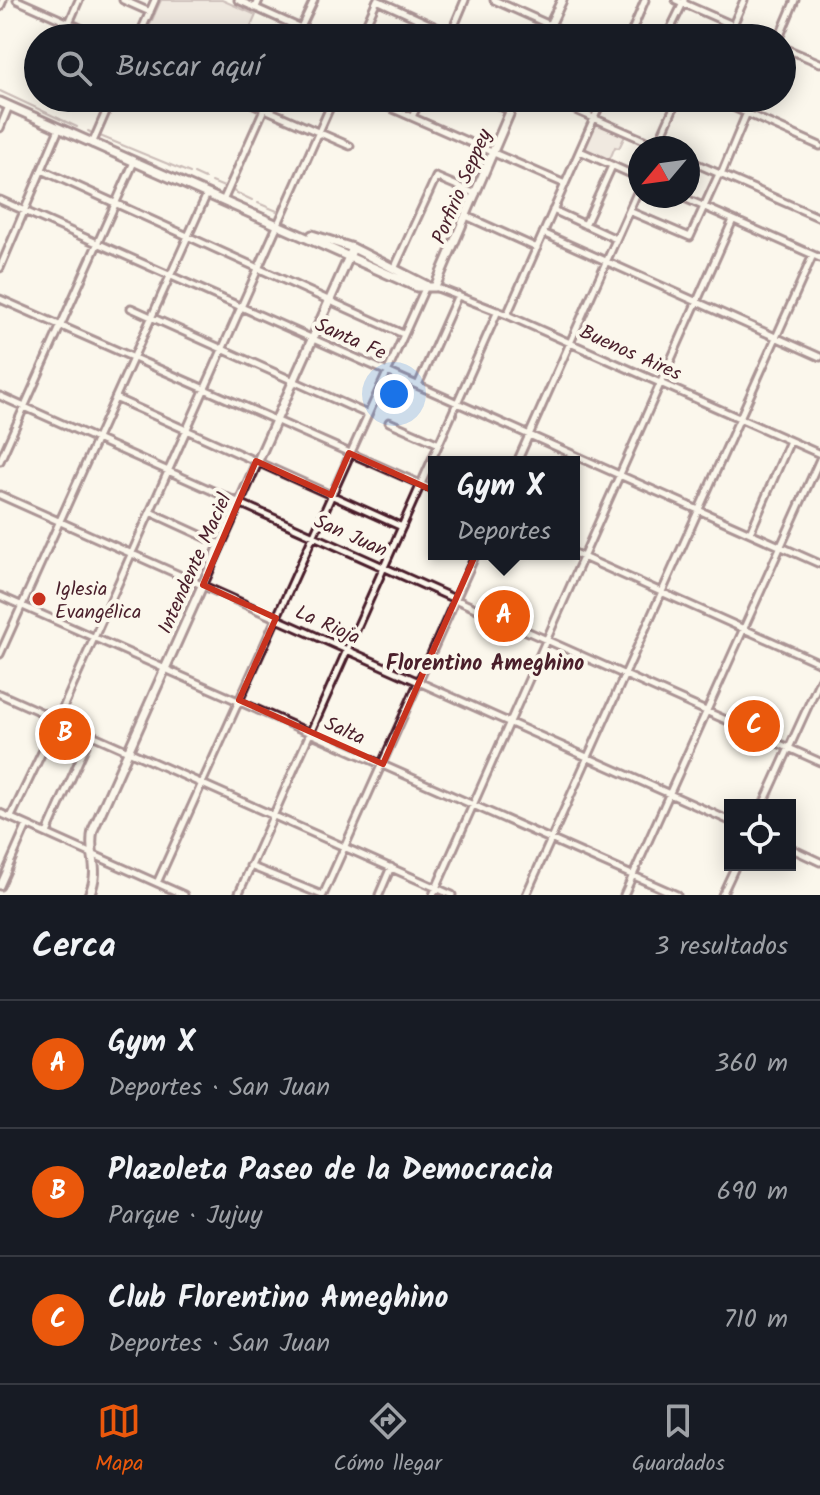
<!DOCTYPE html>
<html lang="es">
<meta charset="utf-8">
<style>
:root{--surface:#171b24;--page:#20242c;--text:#f1f3f6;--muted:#9ea1a6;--line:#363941;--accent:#ea580c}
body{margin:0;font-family:Kalam,sans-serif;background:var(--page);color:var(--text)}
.controls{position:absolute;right:24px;bottom:24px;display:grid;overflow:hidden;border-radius:0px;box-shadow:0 4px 20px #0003}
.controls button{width:72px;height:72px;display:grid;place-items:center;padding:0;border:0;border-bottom:2px solid var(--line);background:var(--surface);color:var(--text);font:40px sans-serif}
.compass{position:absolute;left:628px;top:136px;width:72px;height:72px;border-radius:50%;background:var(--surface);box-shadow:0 4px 20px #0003;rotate:241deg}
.you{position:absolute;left:394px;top:394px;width:28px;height:28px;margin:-20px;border:6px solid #fff;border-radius:50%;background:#1a73e8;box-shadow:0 0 0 12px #1a73e833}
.badge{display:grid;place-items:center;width:52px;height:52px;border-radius:50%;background:var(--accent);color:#fff;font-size:26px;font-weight:700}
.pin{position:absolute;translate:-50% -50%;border:4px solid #fff;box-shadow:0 2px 8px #0006}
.popup{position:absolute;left:428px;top:456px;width:152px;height:104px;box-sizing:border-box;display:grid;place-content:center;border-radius:0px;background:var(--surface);filter:drop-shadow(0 2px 6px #0005);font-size:26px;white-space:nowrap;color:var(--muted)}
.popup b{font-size:30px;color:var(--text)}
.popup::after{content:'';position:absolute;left:50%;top:100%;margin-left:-16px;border:16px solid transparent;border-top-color:var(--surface)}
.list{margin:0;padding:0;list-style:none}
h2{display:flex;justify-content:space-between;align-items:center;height:104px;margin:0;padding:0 32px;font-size:34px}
h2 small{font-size:26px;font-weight:400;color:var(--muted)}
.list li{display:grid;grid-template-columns:52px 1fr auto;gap:24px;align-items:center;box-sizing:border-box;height:128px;padding:0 32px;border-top:2px solid var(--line)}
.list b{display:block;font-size:30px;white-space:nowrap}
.list p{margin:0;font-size:26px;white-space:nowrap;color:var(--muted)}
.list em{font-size:26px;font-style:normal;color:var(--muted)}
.icon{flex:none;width:44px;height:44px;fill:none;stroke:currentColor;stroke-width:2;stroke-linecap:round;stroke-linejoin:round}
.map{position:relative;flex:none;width:820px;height:895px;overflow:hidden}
.search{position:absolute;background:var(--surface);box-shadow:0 4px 20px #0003;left:24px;right:24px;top:24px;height:88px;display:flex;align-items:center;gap:20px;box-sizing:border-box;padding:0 28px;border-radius:44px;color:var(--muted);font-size:30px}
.sheet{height:488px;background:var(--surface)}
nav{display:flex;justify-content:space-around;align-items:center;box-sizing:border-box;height:112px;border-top:2px solid var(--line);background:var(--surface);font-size:22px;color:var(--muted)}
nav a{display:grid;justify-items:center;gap:4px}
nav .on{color:var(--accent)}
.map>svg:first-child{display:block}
</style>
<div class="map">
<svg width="820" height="895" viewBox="0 0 820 895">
<rect width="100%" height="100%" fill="#fbf7ec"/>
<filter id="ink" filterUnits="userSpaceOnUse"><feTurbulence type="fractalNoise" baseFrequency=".0125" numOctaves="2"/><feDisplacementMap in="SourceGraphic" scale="16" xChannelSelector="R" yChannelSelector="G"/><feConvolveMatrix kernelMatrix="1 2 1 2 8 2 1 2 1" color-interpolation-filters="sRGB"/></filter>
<g filter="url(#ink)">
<path fill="#e2d7d0" stroke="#967b7e" stroke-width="2" d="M161 0H222L256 15 246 38H144Z
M595 123 625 136 619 148 615 147 609 161 585 149Z"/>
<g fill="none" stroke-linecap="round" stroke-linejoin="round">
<path stroke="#907477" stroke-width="2" d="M0 91 77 127
M88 131 92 133
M100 136 190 173
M194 174 205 179
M212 182 224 187
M233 191 252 200
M258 203 277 211"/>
<g stroke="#4a1f2b" stroke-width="11">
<path id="street" d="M17 0 103 38
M123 0 150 12
M238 0 323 38
M494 0 579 38
M676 0 762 38
M0 7 3 0
M256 7 259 0
M69 23 79 0
M733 25 744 0
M138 38 155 0
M296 38 314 0
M360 38 377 0 460 38
M449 38 465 0
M629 38 645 0
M666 38 684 1
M779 38 795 0
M782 47 820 63
M240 98 350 146
M368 98 565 184
M481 98 511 111
M548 98 662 148
M713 98 820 146
M412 117 421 98
M0 128 9 106
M92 144 112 98
M656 148 678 98
M580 151 640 178
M688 160 820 218
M42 170 403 334
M721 175 753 98
M680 196 820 258
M0 200 820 564
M223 201 269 98
M553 210 616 239
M629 211 690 237 719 174
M466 216 537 248
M585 225 612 166
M543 233 820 357
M395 267 436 177 476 194
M0 268 59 129
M435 287 507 315 820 454
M0 299 434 490
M131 308 367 414
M507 315 603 98
M418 385 458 295
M0 396 820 762
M115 398 402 527
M389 422 439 444
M0 461 134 162
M517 462 640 186
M0 495 730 821
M150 512 220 544
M750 533 790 441
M574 553 820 663
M0 596 677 895
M0 654 207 194
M0 694 452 895
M763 805 820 680
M0 813 184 895
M11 817 58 719 334 98
M47 833 91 734
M790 848 820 862
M250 866 322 895
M157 883 426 286
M0 886 27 825
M238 895 498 311
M323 895 476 554
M379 895 391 867
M433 895 733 220
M526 895 813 255
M624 895 820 459
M722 895 736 865"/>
</g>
<g stroke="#4a1f2b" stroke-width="13">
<path id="secondary" d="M544 38 562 0
M0 102 417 287H435L516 98
M312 235 353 248 426 285
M89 895C102 866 87 856 93 830L353 248"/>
</g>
<use href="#street" stroke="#fbf7ec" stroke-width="5"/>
<use href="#secondary" stroke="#fbf7ec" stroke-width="7"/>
</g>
</g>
<path d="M0 0H820V895H0ZM349 453 492 517 383 764 239 700 276 618 203 585 256 461 331 495Z" fill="#fbf7ec" fill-opacity=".55" fill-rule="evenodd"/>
<path fill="none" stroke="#c8321e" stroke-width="6" stroke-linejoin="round" d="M349 453 492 517 383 764 239 700 276 618 203 585 256 461 331 495Z"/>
<circle fill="#c8321e" stroke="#fbf7ec" stroke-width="3" cx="39" cy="599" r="8"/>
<g text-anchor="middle" stroke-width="8" stroke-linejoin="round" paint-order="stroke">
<g font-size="20" fill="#4a1f2b" stroke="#fbf7ec">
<text transform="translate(461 186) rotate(-67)" y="7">Porfirio Seppey</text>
<text transform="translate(351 338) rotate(24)" y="7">Santa Fe</text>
<text transform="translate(631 352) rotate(24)" y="7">Buenos Aires</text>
<text transform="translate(351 535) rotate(24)" y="7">San Juan</text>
<text transform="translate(194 563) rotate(-66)" y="7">Intendente Maciel</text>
<text transform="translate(328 624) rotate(24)" y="7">La Rioja</text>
<text transform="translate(345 730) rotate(24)" y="7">Salta</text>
</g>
<g font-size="20" fill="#4a1f2b" stroke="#fbf7ec" text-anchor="start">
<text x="55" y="595">Iglesia<tspan x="55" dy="23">Evangélica</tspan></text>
</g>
<g font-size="22" font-weight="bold" fill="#4a1f2b" stroke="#fbf7ec">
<text x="485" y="670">Florentino Ameghino</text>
</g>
</g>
</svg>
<div class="controls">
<button><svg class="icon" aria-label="locate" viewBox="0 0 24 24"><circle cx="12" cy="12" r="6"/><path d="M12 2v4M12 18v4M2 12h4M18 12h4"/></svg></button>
</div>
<svg class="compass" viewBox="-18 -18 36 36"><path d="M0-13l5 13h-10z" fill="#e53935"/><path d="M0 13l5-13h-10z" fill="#9ea1a6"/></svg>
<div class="you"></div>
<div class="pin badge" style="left:504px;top:616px">A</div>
<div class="popup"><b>Gym X</b>Deportes</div>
<div class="pin badge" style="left:65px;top:734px">B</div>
<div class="pin badge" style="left:754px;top:726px">C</div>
<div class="search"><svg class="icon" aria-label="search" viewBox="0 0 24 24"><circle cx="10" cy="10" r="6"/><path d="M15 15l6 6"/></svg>Buscar aquí</div>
</div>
<section class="sheet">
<h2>Cerca<small>3 resultados</small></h2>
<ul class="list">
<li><span class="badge">A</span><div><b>Gym X</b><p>Deportes · San Juan</p></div><em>360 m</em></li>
<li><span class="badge">B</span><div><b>Plazoleta Paseo de la Democracia</b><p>Parque · Jujuy</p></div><em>690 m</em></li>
<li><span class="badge">C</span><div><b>Club Florentino Ameghino</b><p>Deportes · San Juan</p></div><em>710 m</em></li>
</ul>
</section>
<nav>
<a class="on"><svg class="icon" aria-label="map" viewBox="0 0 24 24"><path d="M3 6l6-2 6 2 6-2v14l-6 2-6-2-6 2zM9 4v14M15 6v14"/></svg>Mapa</a>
<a><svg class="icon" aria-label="directions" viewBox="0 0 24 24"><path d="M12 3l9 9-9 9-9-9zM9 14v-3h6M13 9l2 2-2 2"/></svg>Cómo llegar</a>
<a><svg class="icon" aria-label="saved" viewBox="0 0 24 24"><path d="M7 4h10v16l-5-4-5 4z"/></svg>Guardados</a>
</nav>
